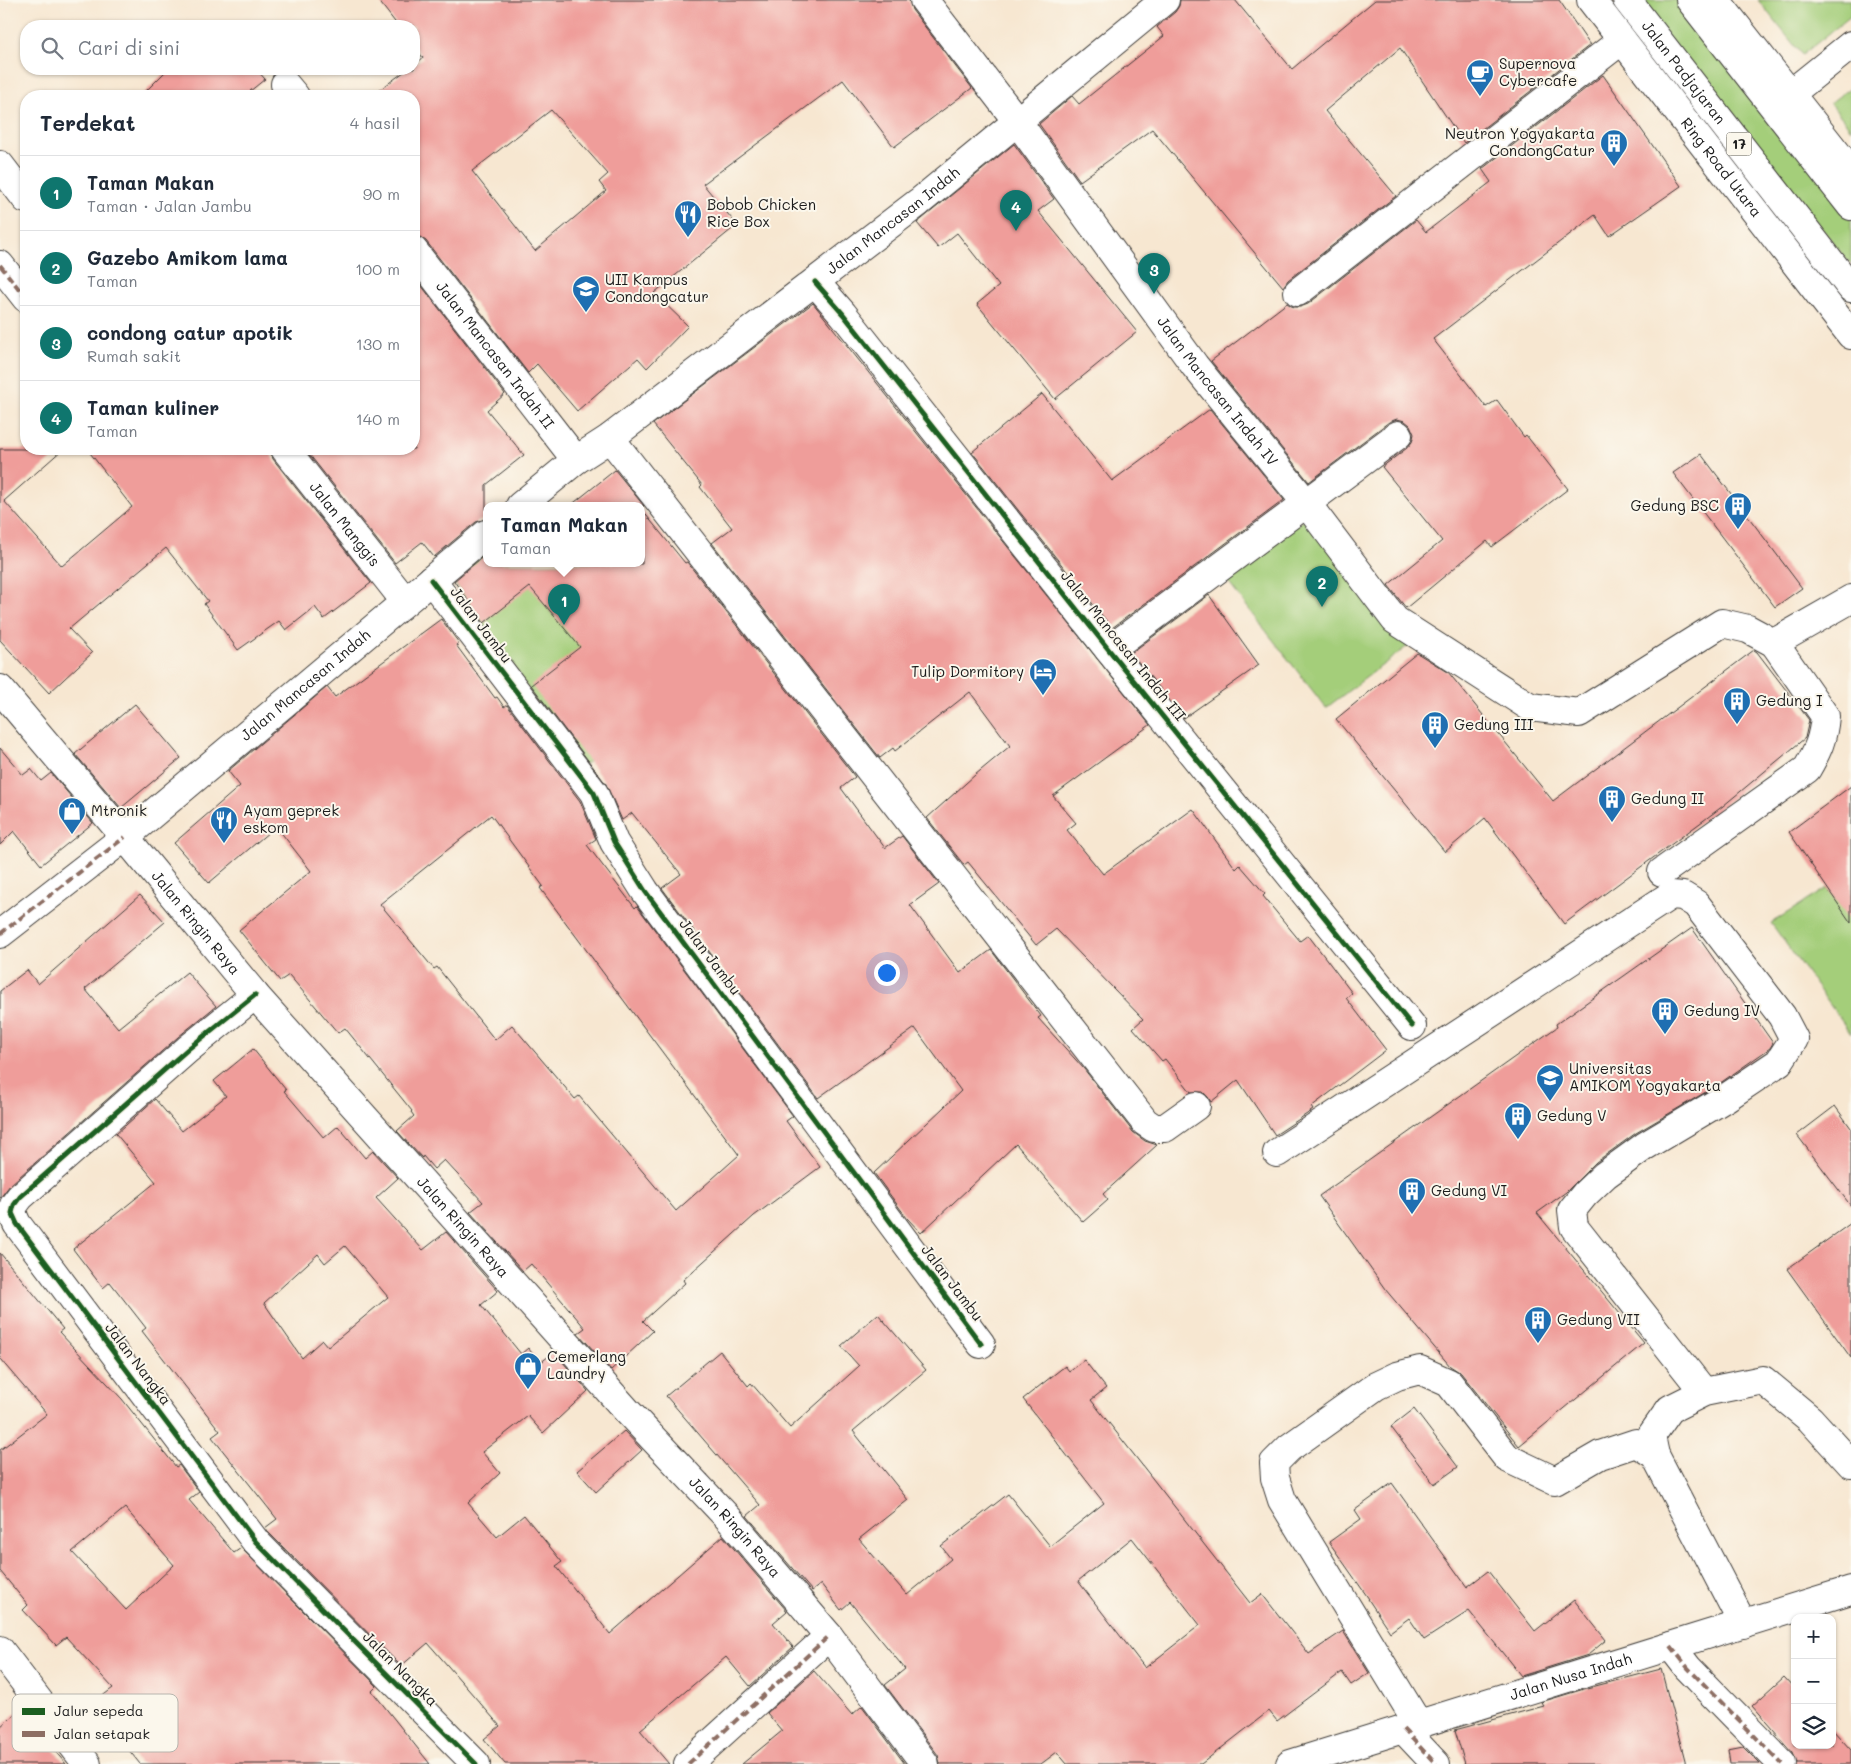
<!DOCTYPE html>
<html lang="id">
<meta charset="utf-8">
<style>
:root{--surface:#fff;--page:#f6f6f7;--text:#1f2937;--muted:#747a83;--line:#e0e1e3;--accent:#0f766e}
body{margin:0;font-family:Mali,sans-serif;background:var(--page);color:var(--text)}
.controls{position:absolute;right:15px;bottom:15px;display:grid;overflow:hidden;border-radius:10px;box-shadow:0 1px 4px #0004}
.controls button{width:45px;height:45px;display:grid;place-items:center;padding:0;border:0;border-bottom:1px solid var(--line);background:var(--surface);color:var(--text);font:25px sans-serif}
.you{position:absolute;left:886px;top:972px;width:18px;height:18px;margin:-12px;border:4px solid #fff;border-radius:50%;background:#1a73e8;box-shadow:0 0 0 8px #1a73e833}
.badge{display:grid;place-items:center;width:32px;height:32px;border-radius:50%;background:var(--accent);color:#fff;font-size:16px;font-weight:700}
.pin{position:absolute;translate:-50% -41px;filter:drop-shadow(0 1px 2px #0008)}
.pin::after{content:'';position:absolute;top:26px;width:18px;height:15px;background:inherit;clip-path:polygon(0 0,100% 0,50% 100%)}
.popup{position:absolute;left:483px;top:502px;width:162px;height:65px;box-sizing:border-box;display:grid;place-content:center;border-radius:10px;background:var(--surface);filter:drop-shadow(0 1px 4px #0005);font-size:16px;white-space:nowrap;color:var(--muted)}
.popup b{font-size:19px;color:var(--text)}
.popup::after{content:'';position:absolute;left:50%;top:100%;margin-left:-10px;border:10px solid transparent;border-top-color:var(--surface)}
.list{margin:0;padding:0;list-style:none}
h2{display:flex;justify-content:space-between;align-items:center;height:65px;margin:0;padding:0 20px;font-size:21px}
h2 small{font-size:16px;font-weight:400;color:var(--muted)}
.list li{display:grid;grid-template-columns:32px 1fr auto;gap:15px;align-items:center;box-sizing:border-box;height:75px;padding:0 20px;border-top:1px solid var(--line)}
.list b{display:block;font-size:19px;white-space:nowrap}
.list p{margin:0;font-size:16px;white-space:nowrap;color:var(--muted)}
.list em{font-size:16px;font-style:normal;color:var(--muted)}
.icon{flex:none;width:28px;height:28px;fill:none;stroke:currentColor;stroke-width:2;stroke-linecap:round;stroke-linejoin:round}
.map{position:relative;flex:none;width:1851px;height:1764px;overflow:hidden}
.search{position:absolute;background:var(--surface);box-shadow:0 1px 4px #0004;left:20px;top:20px;width:400px;height:55px;display:flex;align-items:center;gap:12px;box-sizing:border-box;padding:0 18px;border-radius:20px;color:var(--muted);font-size:19px}
.panel{position:absolute;background:var(--surface);box-shadow:0 1px 4px #0004;left:20px;top:90px;width:400px;height:365px;border-radius:20px}
.map>svg:first-child{display:block}
</style>
<div class="map">
<svg width="1851" height="1764" viewBox="0 0 1851 1764">
<rect width="100%" height="100%" fill="#fbf7ec"/>
<filter id="ink" filterUnits="userSpaceOnUse"><feTurbulence type="fractalNoise" baseFrequency=".02" numOctaves="2"/><feDisplacementMap in="SourceGraphic" scale="10" xChannelSelector="R" yChannelSelector="G"/><feConvolveMatrix kernelMatrix="1 2 1 2 8 2 1 2 1" color-interpolation-filters="sRGB"/></filter>
<filter id="wash" filterUnits="userSpaceOnUse"><feTurbulence type="fractalNoise" baseFrequency=".0096" numOctaves="4" result="noise"/><feDisplacementMap in="SourceGraphic" scale="20" xChannelSelector="R" yChannelSelector="G"/><feGaussianBlur stdDeviation="1.12" result="paint"/><feColorMatrix in="noise" values="0 0 0 0 0 0 0 0 0 0 0 0 0 0 0 0 0 1.4 0 .05"/><feComposite in="paint" operator="in"/></filter>
<g filter="url(#wash)">
<rect width="100%" height="100%" fill="#f7e7d1"/>
<path fill="#a4ce7a" stroke="#60754b" d="M1638 0H1694L1851 199V265Z
M1758 0H1851V16L1802 55Z
M1851 87V129L1830 103Z
M1316 511 1421 636 1326 708 1224 577Z
M486 528V564H600L692 692 581 767 438 559Z
M1827 888 1851 920V1034L1771 923Z"/>
<g id="blocks">
<path fill="#ef9d9a" fill-rule="evenodd" d="M378 0H909L912 10 972 88 894 147 843 80 703 184 737 225 654 293 688 326 647 368 638 358 577 411 537 364 528 373 426 241 420 237 414 236V96H371L408 69H414V64L423 58 414 46V26H398ZM551 110 608 174 599 182 606 191 535 251 472 171Z
M1180 0H1235L1292 69 1375 0H1559L1590 45 1464 143 1400 48 1325 111 1396 196 1288 280 1283 287 1152 129 1080 181 1039 124 1072 96 1079 104 1164 36 1157 27 1175 12 1179 6Z
M168 69H256L265 79 244 96H141Z
M1603 75 1681 186 1609 236 1595 215 1433 339 1486 407 1497 400 1524 437 1526 435 1568 489 1492 547 1487 541 1406 608 1388 585 1442 541 1382 467 1407 448 1412 442 1414 434 1410 425 1405 421 1397 419 1389 422 1309 482 1211 361 1287 303 1293 307H1300L1308 304 1416 220 1426 232 1491 182 1482 169Z
M1014 144 1054 199 1038 211 1137 332 1055 399 977 304 999 286 957 233 938 248 917 223Z
M414 276 505 394 487 410 524 455 486 485V519L476 522 434 557 422 542 395 563 305 449H414Z
M813 303 1150 725 1053 796 1076 823 1067 830 1103 874 1193 809 1236 869 1240 865 1265 894 1263 896 1300 941 1308 935 1352 993 1346 998 1386 1050 1311 1107 1313 1110 1275 1135 1238 1080 1211 1102 1208 1097 1203 1092H1191L1165 1059 1162 1061 1133 1028 1143 1019 1056 929 1036 945 968 862 964 865 927 818 975 775 1010 746 970 692 895 751 893 748 880 758 712 543 732 528 700 487 702 485 653 424Z
M1042 394 1112 481 1210 409 1284 500 1112 628 972 452Z
M0 449H63L4 501 62 566 132 507 87 449H270L273 459 371 583 324 619 315 607 286 630 279 621 238 650 204 604 208 601 166 548 69 629 92 653 49 693 0 640Z
M1701 454 1802 588 1775 607 1673 473Z
M615 470 644 506H570Z
M642 510 685 563 687 562 855 777 841 788 885 848 902 836 939 884 910 905 960 973 991 950 1041 1016 1038 1018 1084 1069 1133 1132 1145 1141 1157 1145 1103 1194 1108 1200 1083 1222 1016 1144 921 1233 907 1218 874 1173 961 1091 915 1028 818 1098 662 888 681 874 632 813 622 820 606 784 531 685 580 647 530 587 484 623 454 581 486 554V564H642Z
M1209 595 1259 665 1184 718 1131 653Z
M441 619 459 643 456 645 495 698 497 697 504 707 507 705 580 801 596 839 587 845 635 908 637 906 793 1116 786 1121 820 1167 754 1216 683 1280 685 1283 643 1321 653 1331 611 1370 578 1333 585 1328 531 1264 523 1271 470 1212 483 1202 444 1160 434 1169 423 1156 422 1158 397 1131 414 1116 411 1112 412 1111 345 1028 338 1033 289 975 280 981 239 930 311 871 276 826 209 883 174 843 240 786 228 771 327 687 335 697ZM491 815 543 886 540 888 739 1155 676 1211 579 1096 575 1099 512 1025 495 1040 437 967 434 969 380 904Z
M1754 650 1757 652 1809 720 1805 738 1723 806 1564 924 1485 818 1445 852 1336 719 1417 653 1448 672 1553 801Z
M135 704 181 758 121 808 75 754Z
M0 748 23 775 31 769 41 781 51 773 93 823 41 865 14 831 0 845Z
M1851 786V923L1789 832Z
M140 895 165 922 85 989 118 1028 187 972 216 1006 178 1037 10 1185 0 1198V991L27 970 38 984Z
M1692 928 1773 1043 1770 1048 1716 1086 1636 1133 1596 1162 1566 1192 1537 1213 1644 1343 1519 1446 1461 1373 1450 1366 1385 1289 1319 1196 1557 1027 1556 1024Z
M253 1049 286 1090 284 1091 324 1138 338 1126 365 1158 373 1151 398 1178 376 1198 423 1250 446 1232 498 1291 481 1305 521 1354 528 1348 540 1363 554 1352 588 1391 543 1433 528 1416 482 1452 500 1473 468 1503 497 1537 524 1515 562 1562 556 1566 610 1634 723 1536 787 1611 773 1623 793 1647 750 1686 726 1657 640 1730 669 1764H505L484 1739 500 1726 428 1643 401 1666 268 1532 265 1528 277 1519 212 1437 220 1431 142 1331 146 1328 110 1282 103 1288 73 1249 156 1182 116 1134 155 1099 182 1131 226 1096 214 1081ZM345 1246 388 1297 328 1347 322 1340 302 1358 264 1303 318 1254 325 1263Z
M1835 1106 1851 1128V1206L1797 1135Z
M1851 1223V1358L1787 1269Z
M0 1253 63 1329 59 1332 122 1399 176 1467 179 1465 199 1492 189 1500 234 1553 241 1548 377 1686 372 1691 430 1764H140L92 1704 113 1688 66 1637 56 1645 23 1610 28 1605 0 1571V1450L47 1414 0 1359ZM125 1508 174 1565 126 1610 72 1552Z
M878 1314 926 1370 853 1431 908 1500 859 1539 907 1595 951 1559 941 1546 1008 1494 1050 1546 1104 1503 1023 1399 1065 1366 1069 1371 1084 1360 1106 1388 1091 1400 1250 1603 1262 1594 1309 1654 1343 1631 1369 1673 1351 1685 1342 1672 1277 1721 1269 1711 1201 1764H1067L1057 1752 1041 1764H940L938 1755 885 1685 905 1669 850 1602 841 1610 821 1584 812 1591 747 1516 760 1505 666 1396 720 1351 748 1386 751 1383 790 1428 859 1366 841 1346ZM1132 1538 1200 1625 1145 1668 1078 1581Z
M1414 1409 1458 1467 1434 1484 1391 1427Z
M624 1431 642 1450 596 1492 577 1471Z
M1392 1483 1467 1587 1488 1571 1535 1631 1574 1600 1606 1640 1588 1655 1521 1676 1469 1611 1424 1640 1409 1618 1390 1632 1368 1599H1369L1329 1542 1361 1519 1355 1510Z
M1661 1669 1686 1764H1465L1455 1730 1544 1706 1541 1702 1584 1689Z
M814 1671 852 1715 862 1706 905 1764H742L782 1731 767 1713Z
M1784 1677 1795 1689V1745H1832V1729L1851 1750V1764H1797L1793 1753 1752 1706Z
M19 1710 66 1764H0V1727Z
M1743 1747 1760 1764H1730L1728 1750Z"/>
</g>
</g>
<g filter="url(#ink)">
<use href="#blocks" fill-opacity="0" stroke="#3d3a37" stroke-width="1"/>
<g fill="none" stroke-linecap="round" stroke-linejoin="round">
<g stroke="#3d3a37" stroke-width="30">
<g id="minor">
<path id="s1" d="M924 0 1017 121 1195 366 1307 504 1395 620 1530 707 1579 713 1722 623 1748 629 1774 643 1825 716C1823 739 1818 750 1807 769L1662 872"/>
<path id="s2" d="M1591 0 1851 335"/>
<path d="M1716 0 1851 171"/>
<path d="M285 84 295 96"/>
<path d="M1790 94 1851 45"/>
<path d="M0 165 26 199"/>
<path id="s3" d="M414 251 576 460"/>
<path d="M0 265 26 298"/>
<path d="M815 282 843 314 1109 650 1412 1026"/>
<path d="M1298 292 1622 40"/>
<path d="M610 438 1145 1122 1154 1128H1165L1196 1106"/>
<path id="s4" d="M285 449 405 601"/>
<path id="s5" d="M520 506 576 460 610 438 919 202 1165 0"/>
<path d="M431 580 594 793 614 842 645 891 981 1344"/>
<path d="M1774 643 1851 599"/>
<path d="M1109 650 1398 435"/>
<path id="s6" d="M0 934 125 837 486 534"/>
<path d="M255 995 188 1049 20 1197 14 1205 12 1213 17 1224 256 1542 476 1764"/>
<path d="M1277 1153 1671 895 1683 896 1696 904 1782 1016 1794 1039 1779 1062 1727 1097 1645 1146 1605 1175 1585 1194 1572 1210 1574 1227 1704 1392"/>
<path d="M1655 1455 1651 1436 1670 1409 1704 1392 1763 1380 1810 1419 1851 1464"/>
<path d="M1671 1646 1688 1668 1782 1764"/>
<path d="M0 1650 87 1764"/>
<path d="M1419 1725 1282 1500 1275 1478 1274 1463 1289 1448 1376 1386 1397 1376 1420 1370 1449 1383 1507 1458 1555 1481 1600 1455 1636 1443 1655 1455 1743 1624"/>
<path d="M1403 1729 1436 1764"/>
<path d="M688 1764 829 1636"/>
<path id="s7" d="M1290 1764 1851 1590"/>
</g>
</g>
<g stroke="#3d3a37" stroke-width="30">
<g id="major">
<path id="s8" d="M0 689 125 837 255 995 628 1412 730 1520 829 1636 925 1764"/>
</g>
</g>
<g stroke="#3d3a37" stroke-width="30">
<g id="highway">
<path id="s9" d="M1627 0 1851 288"/>
<path d="M1690 0 1851 206"/>
</g>
</g>
<use href="#minor" stroke="#fff" stroke-width="28"/>
<use href="#major" stroke="#fff" stroke-width="28"/>
<use href="#highway" stroke="#fff" stroke-width="28"/>
<path stroke="#8d6e63" stroke-width="4" stroke-dasharray="8 4" stroke-linecap="butt" d="M0 265 26 298
M0 934 125 837
M1671 1646 1688 1668 1782 1764
M1403 1729 1436 1764
M688 1764 829 1636"/>
<g stroke="#fbf7ec" stroke-width="8">
<path id="cycleway" d="M815 282 843 314 1109 650 1412 1026
M431 580 594 793 614 842 645 891 981 1344
M255 995 188 1049 20 1197 14 1205 12 1213 17 1224 256 1542 476 1764"/>
</g>
<use href="#cycleway" stroke="#1b5e20" stroke-width="5"/>
</g>
</g>
<defs>
<g id="cafe-pin" transform="scale(1.4375)"><path d="M0 17L-7.5 6A9.5 9.5 0 1 1 7.5 6Z" fill="#1f6fb2" stroke="#fbf7ec"/><path d="M-5.5-4.5H6V0H3Q3 3.5 0 3.5H-2.5Q-5.5 3.5-5.5 0ZM3-3.2v2h1.7v-2ZM-6 4.5H4V6H-6Z" fill="#fff"/></g>
<g id="building-pin" transform="scale(1.4375)"><path d="M0 17L-7.5 6A9.5 9.5 0 1 1 7.5 6Z" fill="#1f6fb2" stroke="#fbf7ec"/><path d="M-4-6H4V6H1V3H-1V6H-4ZM-2.5-4.3h1.7v1.8h-1.7ZM.8-4.3h1.7v1.8H.8ZM-2.5-1h1.7V.8h-1.7ZM.8-1h1.7V.8H.8Z" fill="#fff"/></g>
<g id="restaurant-pin" transform="scale(1.4375)"><path d="M0 17L-7.5 6A9.5 9.5 0 1 1 7.5 6Z" fill="#1f6fb2" stroke="#fbf7ec"/><path d="M-5-6h1v4h1v-4h1v4h1v-4h1v5L-1.5 .5V6h-2V.5L-5-1ZM5-6V6H3V1.5H1.5Q1.5-4 5-6Z" fill="#fff"/></g>
<g id="university-pin" transform="scale(1.4375)"><path d="M0 17L-7.5 6A9.5 9.5 0 1 1 7.5 6Z" fill="#1f6fb2" stroke="#fbf7ec"/><path d="M0-5L7-2L0 1L-7-2ZM-4 1L0 2.5L4 1V4Q0 6-4 4Z" fill="#fff"/></g>
<g id="hotel-pin" transform="scale(1.4375)"><path d="M0 17L-7.5 6A9.5 9.5 0 1 1 7.5 6Z" fill="#1f6fb2" stroke="#fbf7ec"/><path d="M-6-4.5h1.5V1H6V5H4.5V3h-9V5H-6ZM-4 0a1.8 1.8 0 1 1 3.6 0ZM.5 0V-2.5h3Q6-2.5 6 0Z" fill="#fff"/></g>
<g id="shop-pin" transform="scale(1.4375)"><path d="M0 17L-7.5 6A9.5 9.5 0 1 1 7.5 6Z" fill="#1f6fb2" stroke="#fbf7ec"/><path d="M-5-2.5h2.3a2.7 3.5 0 0 1 5.4 0H5L5.5 6h-11ZM-1.5-2.5h3a1.5 2.3 0 0 0-3 0Z" fill="#fff"/></g>
</defs>
<g fill-rule="evenodd">
<use href="#cafe-pin" x="1480" y="73"/>
<use href="#building-pin" x="1614" y="143"/>
<use href="#restaurant-pin" x="688" y="214"/>
<use href="#university-pin" x="586" y="289"/>
<use href="#building-pin" x="1738" y="506"/>
<use href="#hotel-pin" x="1043" y="672"/>
<use href="#building-pin" x="1737" y="701"/>
<use href="#building-pin" x="1435" y="725"/>
<use href="#building-pin" x="1612" y="799"/>
<use href="#shop-pin" x="72" y="811"/>
<use href="#restaurant-pin" x="224" y="820"/>
<use href="#building-pin" x="1665" y="1011"/>
<use href="#university-pin" x="1550" y="1078"/>
<use href="#building-pin" x="1518" y="1116"/>
<use href="#building-pin" x="1412" y="1191"/>
<use href="#building-pin" x="1538" y="1320"/>
<use href="#shop-pin" x="528" y="1366"/>
</g>
<g text-anchor="middle" stroke-width="4" stroke-linejoin="round" paint-order="stroke">
<rect fill="#fbf7ec" stroke="#5f5e5a" stroke-width="1" x="1726.5" y="132.5" width="25" height="23" rx="4"/>
<g font-size="14" font-weight="bold" fill="#1c1c1c">
<text x="1739" y="149">17</text>
</g>
<g font-size="15" fill="#1c1c1c" stroke="#fbf7ec" text-anchor="start">
<text x="1499" y="69">Supernova<tspan x="1499" dy="17">Cybercafe</tspan></text>
<text x="1595" y="139" text-anchor="end">Neutron Yogyakarta<tspan x="1595" dy="17">CondongCatur</tspan></text>
<text x="707" y="210">Bobob Chicken<tspan x="707" dy="17">Rice Box</tspan></text>
<text x="605" y="285">UII Kampus<tspan x="605" dy="17">Condongcatur</tspan></text>
<text x="1719" y="511" text-anchor="end">Gedung BSC</text>
<text x="1024" y="677" text-anchor="end">Tulip Dormitory</text>
<text x="1756" y="706">Gedung I</text>
<text x="1454" y="730">Gedung III</text>
<text x="1631" y="804">Gedung II</text>
<text x="91" y="816">Mtronik</text>
<text x="243" y="816">Ayam geprek<tspan x="243" dy="17">eskom</tspan></text>
<text x="1684" y="1016">Gedung IV</text>
<text x="1569" y="1074">Universitas<tspan x="1569" dy="17">AMIKOM Yogyakarta</tspan></text>
<text x="1537" y="1121">Gedung V</text>
<text x="1431" y="1196">Gedung VI</text>
<text x="1557" y="1325">Gedung VII</text>
<text x="547" y="1362">Cemerlang<tspan x="547" dy="17">Laundry</tspan></text>
</g>
<g font-size="15" fill="#1c1c1c" stroke="#fbf7ec">
<text dy="5" stroke="none"><textPath href="#s9" startOffset="92">Jalan Padjajaran</textPath></text>
<text dy="5" stroke="none"><textPath href="#s2" startOffset="212">Ring Road Utara</textPath></text>
<text dy="5" stroke="none"><textPath href="#s5" startOffset="470">Jalan Mancasan Indah</textPath></text>
<text dy="5" stroke="none"><textPath href="#s3" startOffset="132">Jalan Mancasan Indah II</textPath></text>
<text dy="5" stroke="none"><textPath href="#s1" startOffset="489">Jalan Mancasan Indah IV</textPath></text>
<text dy="5" stroke="none"><textPath href="#s4" startOffset="96">Jalan Manggis</textPath></text>
<text transform="translate(481 625) rotate(53)" y="5">Jalan Jambu</text>
<text transform="translate(1123 646) rotate(51)" y="5">Jalan Mancasan Indah III</text>
<text dy="5" stroke="none"><textPath href="#s6" startOffset="394">Jalan Mancasan Indah</textPath></text>
<text dy="5" stroke="none"><textPath href="#s8" startOffset="305">Jalan Ringin Raya</textPath></text>
<text transform="translate(710 957) rotate(53)" y="5">Jalan Jambu</text>
<text dy="5" stroke="none"><textPath href="#s8" startOffset="710">Jalan Ringin Raya</textPath></text>
<text transform="translate(952 1283) rotate(53)" y="5">Jalan Jambu</text>
<text transform="translate(138 1364) rotate(53)" y="5">Jalan Nangka</text>
<text dy="5" stroke="none"><textPath href="#s8" startOffset="1115">Jalan Ringin Raya</textPath></text>
<text transform="translate(400 1669) rotate(45)" y="5">Jalan Nangka</text>
<text dy="5" stroke="none"><textPath href="#s7" startOffset="294">Jalan Nusa Indah</textPath></text>
</g>
</g>
<rect x="12" y="1694" width="166" height="58" rx="8" fill="#fbf7ec" stroke="#b8b5ae" stroke-width="1"/>
<rect x="22" y="1708" width="23" height="7" fill="#1b5e20"/>
<rect x="22" y="1731" width="23" height="6" fill="#8d6e63"/>
<g font-size="14" fill="#1c1c1c">
<text x="54" y="1716">Jalur sepeda</text>
<text x="54" y="1739">Jalan setapak</text>
</g>
</svg>
<div class="controls">
<button>+</button>
<button>−</button>
<button><svg class="icon" aria-label="layers" viewBox="0 0 24 24"><path d="M12 4l9 5-9 5-9-5zM3 14l9 5 9-5"/></svg></button>
</div>
<div class="you"></div>
<div class="pin badge" style="left:564px;top:625px">1</div>
<div class="popup"><b>Taman Makan</b>Taman</div>
<div class="pin badge" style="left:1322px;top:607px">2</div>
<div class="pin badge" style="left:1154px;top:294px">3</div>
<div class="pin badge" style="left:1016px;top:231px">4</div>
<div class="search"><svg class="icon" aria-label="search" viewBox="0 0 24 24"><circle cx="10" cy="10" r="6"/><path d="M15 15l6 6"/></svg>Cari di sini</div>
<section class="panel">
<h2>Terdekat<small>4 hasil</small></h2>
<ul class="list">
<li><span class="badge">1</span><div><b>Taman Makan</b><p>Taman · Jalan Jambu</p></div><em>90 m</em></li>
<li><span class="badge">2</span><div><b>Gazebo Amikom lama</b><p>Taman</p></div><em>100 m</em></li>
<li><span class="badge">3</span><div><b>condong catur apotik</b><p>Rumah sakit</p></div><em>130 m</em></li>
<li><span class="badge">4</span><div><b>Taman kuliner</b><p>Taman</p></div><em>140 m</em></li>
</ul>
</section>
</div>
